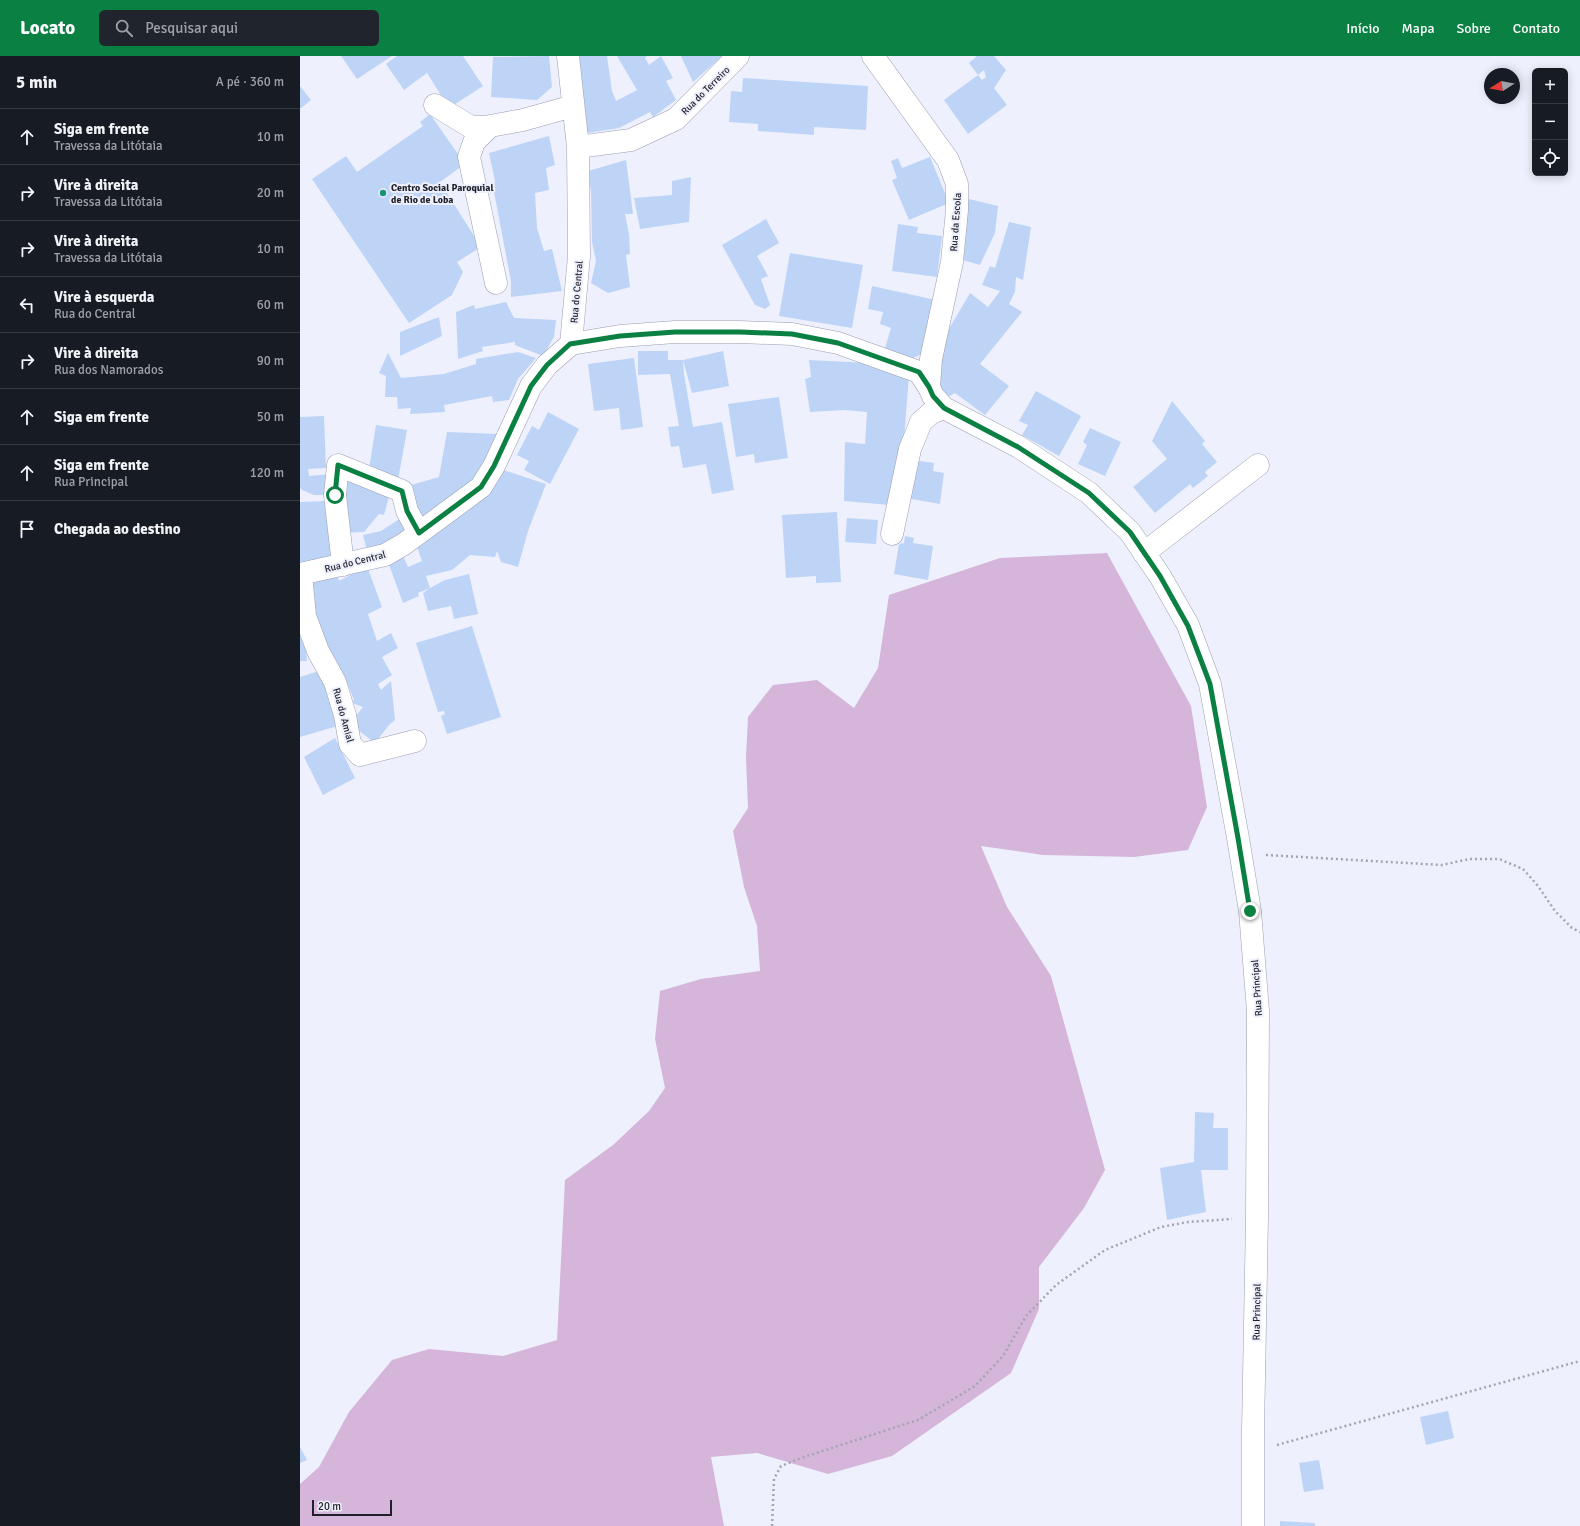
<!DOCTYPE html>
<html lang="pt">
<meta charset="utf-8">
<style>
:root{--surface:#171b24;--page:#20242c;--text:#f1f3f6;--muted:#9ea1a6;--line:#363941;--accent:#0b8043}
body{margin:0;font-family:Signika,sans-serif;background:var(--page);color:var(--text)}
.controls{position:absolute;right:12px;top:12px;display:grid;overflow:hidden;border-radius:6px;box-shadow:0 2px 10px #0003}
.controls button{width:36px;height:36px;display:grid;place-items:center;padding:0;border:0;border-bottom:1px solid var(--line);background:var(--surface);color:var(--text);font:20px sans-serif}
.compass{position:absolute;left:1184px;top:12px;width:36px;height:36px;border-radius:50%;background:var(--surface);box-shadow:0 2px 10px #0003;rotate:259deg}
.scale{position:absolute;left:12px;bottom:10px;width:80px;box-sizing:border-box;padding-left:4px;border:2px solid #1f2028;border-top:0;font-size:11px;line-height:14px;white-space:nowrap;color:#1f2028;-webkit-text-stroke:3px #eef0fd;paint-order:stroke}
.stop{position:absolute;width:12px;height:12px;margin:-9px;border:3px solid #0b8043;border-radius:50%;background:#fff}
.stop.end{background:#0b8043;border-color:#fff;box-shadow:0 1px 4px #0008}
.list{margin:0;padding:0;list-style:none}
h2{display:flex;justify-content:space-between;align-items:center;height:52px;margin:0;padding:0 16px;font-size:17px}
h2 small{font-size:13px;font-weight:400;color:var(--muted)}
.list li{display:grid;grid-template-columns:26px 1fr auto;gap:12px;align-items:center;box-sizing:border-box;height:56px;padding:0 16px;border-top:1px solid var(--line)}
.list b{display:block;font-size:15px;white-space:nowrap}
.list p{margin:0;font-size:13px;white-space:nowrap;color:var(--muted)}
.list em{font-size:13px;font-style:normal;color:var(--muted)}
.icon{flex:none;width:22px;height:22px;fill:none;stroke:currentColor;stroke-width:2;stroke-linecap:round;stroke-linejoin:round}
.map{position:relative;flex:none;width:1280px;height:1470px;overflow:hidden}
header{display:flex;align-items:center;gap:24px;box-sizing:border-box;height:56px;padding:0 20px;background:var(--accent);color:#fff}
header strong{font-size:19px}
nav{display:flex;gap:22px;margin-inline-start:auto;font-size:14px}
.search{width:280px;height:36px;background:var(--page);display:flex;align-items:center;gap:10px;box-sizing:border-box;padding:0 14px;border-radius:6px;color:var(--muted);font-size:15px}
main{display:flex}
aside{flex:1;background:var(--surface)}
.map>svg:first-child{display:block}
</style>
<header>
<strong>Locato</strong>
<div class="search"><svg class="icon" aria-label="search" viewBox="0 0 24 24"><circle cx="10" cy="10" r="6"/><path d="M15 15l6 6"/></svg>Pesquisar aqui</div>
<nav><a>Início</a><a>Mapa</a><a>Sobre</a><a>Contato</a></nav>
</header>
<main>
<aside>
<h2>5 min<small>A pé · 360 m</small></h2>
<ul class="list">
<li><svg class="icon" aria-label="ahead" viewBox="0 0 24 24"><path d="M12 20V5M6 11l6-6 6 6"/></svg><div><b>Siga em frente</b><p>Travessa da Litótaia</p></div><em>10 m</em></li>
<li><svg class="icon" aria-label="right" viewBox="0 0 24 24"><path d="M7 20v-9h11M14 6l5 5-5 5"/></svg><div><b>Vire à direita</b><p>Travessa da Litótaia</p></div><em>20 m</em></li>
<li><svg class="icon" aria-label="right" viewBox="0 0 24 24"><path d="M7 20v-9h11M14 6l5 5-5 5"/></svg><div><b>Vire à direita</b><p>Travessa da Litótaia</p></div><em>10 m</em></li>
<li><svg class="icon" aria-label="left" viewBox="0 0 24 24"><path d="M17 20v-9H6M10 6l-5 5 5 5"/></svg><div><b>Vire à esquerda</b><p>Rua do Central</p></div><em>60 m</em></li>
<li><svg class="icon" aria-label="right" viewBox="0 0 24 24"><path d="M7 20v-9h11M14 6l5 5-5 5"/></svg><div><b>Vire à direita</b><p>Rua dos Namorados</p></div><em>90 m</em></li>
<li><svg class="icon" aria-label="ahead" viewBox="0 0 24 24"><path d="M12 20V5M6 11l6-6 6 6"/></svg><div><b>Siga em frente</b></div><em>50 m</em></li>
<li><svg class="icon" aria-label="ahead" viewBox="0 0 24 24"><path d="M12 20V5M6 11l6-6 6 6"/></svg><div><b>Siga em frente</b><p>Rua Principal</p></div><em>120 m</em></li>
<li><svg class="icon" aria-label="arrive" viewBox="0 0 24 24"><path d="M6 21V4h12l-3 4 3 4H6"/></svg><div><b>Chegada ao destino</b></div></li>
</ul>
</aside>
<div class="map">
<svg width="1280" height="1470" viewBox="0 0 1280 1470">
<rect width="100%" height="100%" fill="#eef0fd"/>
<path fill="#d5b6da" d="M807 497 891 650 907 751 888 794 834 801 743 799 681 790 707 851 751 920 805 1114 784 1152 739 1211V1253L711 1317 592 1400 528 1418 457 1397 411 1401 424 1470H0V1428L19 1411 49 1356 92 1304 129 1293 203 1300 257 1284 265 1124 313 1089 349 1055 365 1032 355 983 360 935 401 923 460 915 457 870 444 831 433 775 448 752 446 701 448 661 473 629 517 624 554 652 578 612 589 539 700 502Z"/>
<path fill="#bdd4f7" d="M41 0H92L57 23Z
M97 0H163L183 30 149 52 127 17 104 34 86 8Z
M249 0 252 31 237 44 191 41 193 1Z
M278 0H307L312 35 316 45 337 34 317 0H347L345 2 349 9 361 0 373 22 366 25 376 44 353 61 350 56 319 72 287 77Z
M381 0H422L393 26Z
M677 0H694L706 14 694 32 707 49 668 78 644 44 678 19 682 24 686 21 684 14 678 19 669 7Z
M443 22 568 30 566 74 514 71V79L458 75V68L429 66 431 35 442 36Z
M0 30 11 44 0 53Z
M130 58 165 108 140 126 181 191 157 206 163 216 152 239 109 267 12 123 46 100 57 116 123 70 120 66Z
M249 80 255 109 246 112 249 134 235 137 237 172 244 195 252 193 262 235 211 241V225L194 136 195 125 189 97Z
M630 101 649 147 609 164 592 124 597 122 591 105 598 102 602 112Z
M326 104 333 158H325L329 178 330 198 326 199 330 231 308 237 291 227 296 205 292 186 291 136 288 115Z
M391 121 389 166 340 173 334 142 372 139V125Z
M669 143 698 150 695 177 680 209 663 204 664 169Z
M466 163 479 187 457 200 468 220 461 223 470 249 465 253 455 249 422 189Z
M709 166 731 171 723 224 716 221 715 236 709 248 722 256 680 308 709 330 685 359 655 337 646 342 638 325 643 283 670 237 688 251 700 235 682 229 690 210 695 212Z
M598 168 618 171 617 177 642 180 637 221 592 215Z
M490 197 563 209 552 272 479 260Z
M572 230 636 244 622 298 606 305 583 299 591 272 580 268 583 256 568 253Z
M206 246 214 262 256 264 254 281 243 300 215 289V286L182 291 183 295 158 303 156 256 174 249 175 253Z
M139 261 142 280 100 300V276Z
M338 295H368V304H383L423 295 429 330 392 337 383 304 384 318 393 371 422 366 434 434 412 438 406 408 383 412 379 390 371 391 368 371 379 370 370 318 338 319Z
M218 296 236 302 218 323 209 344 193 346 192 340 144 349 145 356 110 358 111 352 98 353 97 341H85L86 320 79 317 88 297 101 322 144 318 176 308V303Z
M334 302 343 371 321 374 319 352 294 355 288 308Z
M509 304 570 307 609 319 602 408 590 449 544 445 545 386 565 388 567 356 544 354 510 356 505 323 511 321Z
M736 335 781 360 759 400 722 379 728 369 719 365Z
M479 341 488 402 455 407 454 398 436 401 428 348Z
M872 345 905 385 902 388 917 406 905 416 908 420 893 432 890 428 855 457 833 431 867 403 852 385Z
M248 356 279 373 250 428 224 414 229 405 217 399 232 370 239 374Z
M24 360 26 412 8 413 9 420 31 418 27 439H14L2 434 0 432V361Z
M76 369 107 374 98 424 68 419Z
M790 372 821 386 805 420 778 408 787 389 783 386Z
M147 376 198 378 178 429 119 465 111 429 139 421Z
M613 404 634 407 633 415 644 417 640 448 606 442Z
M197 412 246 428 228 475 218 511 201 506 197 495 195 501 170 499 152 514 126 520 130 532 145 524 169 518 178 558 154 563 151 550 128 555 123 537 130 532 118 537 119 540 103 547 88 506 103 500 108 511 122 505 117 491Z
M47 420 90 437 84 459 79 458 64 476 43 477Z
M27 445 35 506 0 512V446Z
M537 456 541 526 516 527V520L486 522 482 459Z
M104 460 115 475 68 498 63 479 81 475Z
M547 462 578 464 576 488 545 486Z
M605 480 614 482 613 487 633 490 628 524 594 518 599 488 604 487Z
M67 510 82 551 68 558 77 585 91 577 98 592 82 601 92 619 78 628 81 634 91 625 95 664 89 669 75 687 50 668 63 651 52 647 54 644 44 619 22 580 13 553V524L37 518 39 525Z
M172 570 201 661 147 678 141 660 145 658 144 655 138 656 116 587Z
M5 579 7 605H0V580Z
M25 613 41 669 0 681V621Z
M35 682 55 722 23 739 4 701Z
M895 1056 914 1057 913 1072H928V1114H901L906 1156 867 1164 860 1112 894 1106Z
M1148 1355 1154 1382 1126 1389 1120 1361Z
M0 1391 7 1404 0 1407Z
M1019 1404 1024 1433 1004 1436 999 1407Z
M980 1465 1015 1467V1470H980Z"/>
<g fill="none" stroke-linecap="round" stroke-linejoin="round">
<g stroke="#9b9eb2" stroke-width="23">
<path id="minor" d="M135 49 171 71H185L223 64 273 50
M190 70 174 86 169 101 196 227
M278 91 331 84 376 63 438 0
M271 288 320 280 375 276H440L492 278 538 287 619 316 629 331
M592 478 610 393 621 366 631 357 644 352
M844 497 958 409
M43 509 35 439 38 409 102 435 107 455 119 477
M0 518 85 499 104 488 181 431 194 410 231 330 247 309 271 288 279 200 278 91 268 0
M1 518 5 560 18 595 35 626 45 659 50 688 60 699 115 685"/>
</g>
<g stroke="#9b9eb2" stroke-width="23">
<path id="tertiary" d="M573 0 648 104 657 128V154L652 206 631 303 629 331 633 340 644 352 719 391 789 437 830 476 860 520 888 569 910 628 938 782 950 855 958 955 957 1162 953 1375V1470"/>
</g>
<path stroke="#a4a5b0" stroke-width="2.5" stroke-dasharray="2 3" stroke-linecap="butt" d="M966 799 1142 809 1169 803H1199L1223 813 1238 830 1255 855 1272 872 1280 876
M977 1389 1280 1305
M472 1470 474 1423 481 1410 504 1401 618 1364 675 1330 703 1300 726 1260 756 1229 805 1194 861 1171 888 1166 932 1163"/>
<use href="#minor" stroke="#fff" stroke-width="22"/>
<use href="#tertiary" stroke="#fff" stroke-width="22"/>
</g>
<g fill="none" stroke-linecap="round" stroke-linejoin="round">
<path stroke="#0b8043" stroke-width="5" d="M35 439 38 409 102 435 107 455 119 477 181 431 194 410 231 330 247 309 270 288 320 280 375 276H440L492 278 538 287 619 316 629 331 633 340 644 352 718 391 789 437 830 476 860 520 888 570 910 628 938 782 950 855"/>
</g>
<circle fill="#19947b" stroke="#eef0fd" stroke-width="1.5" cx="83" cy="137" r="4"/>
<g text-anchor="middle" stroke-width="4" stroke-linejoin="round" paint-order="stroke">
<g font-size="10" fill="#1f2028" stroke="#eef0fd">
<text transform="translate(405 34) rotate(-45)" y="4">Rua do Terreiro</text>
<text transform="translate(655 166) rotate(-86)" y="4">Rua da Escola</text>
<text transform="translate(276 236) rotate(-85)" y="4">Rua do Central</text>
<text transform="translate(55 505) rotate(-14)" y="4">Rua do Central</text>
<text transform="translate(44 659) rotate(75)" y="4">Rua do Amial</text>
<text transform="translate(956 932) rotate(-94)" y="4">Rua Principal</text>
<text transform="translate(956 1256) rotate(-89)" y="4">Rua Principal</text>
</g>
<g font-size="10" font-weight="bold" fill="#1f2028" stroke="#eef0fd" text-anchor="start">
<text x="91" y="135">Centro Social Paroquial<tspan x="91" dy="12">de Rio de Loba</tspan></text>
</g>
</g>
</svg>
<div class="controls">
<button>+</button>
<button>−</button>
<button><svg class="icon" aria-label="locate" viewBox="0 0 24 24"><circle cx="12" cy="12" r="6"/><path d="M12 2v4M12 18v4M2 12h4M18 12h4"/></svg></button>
</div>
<svg class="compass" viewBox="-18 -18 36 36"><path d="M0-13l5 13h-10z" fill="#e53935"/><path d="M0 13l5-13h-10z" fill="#9ea1a6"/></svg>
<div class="scale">20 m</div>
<div class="stop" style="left:35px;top:439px"></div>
<div class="stop end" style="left:950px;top:855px"></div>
</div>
</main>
